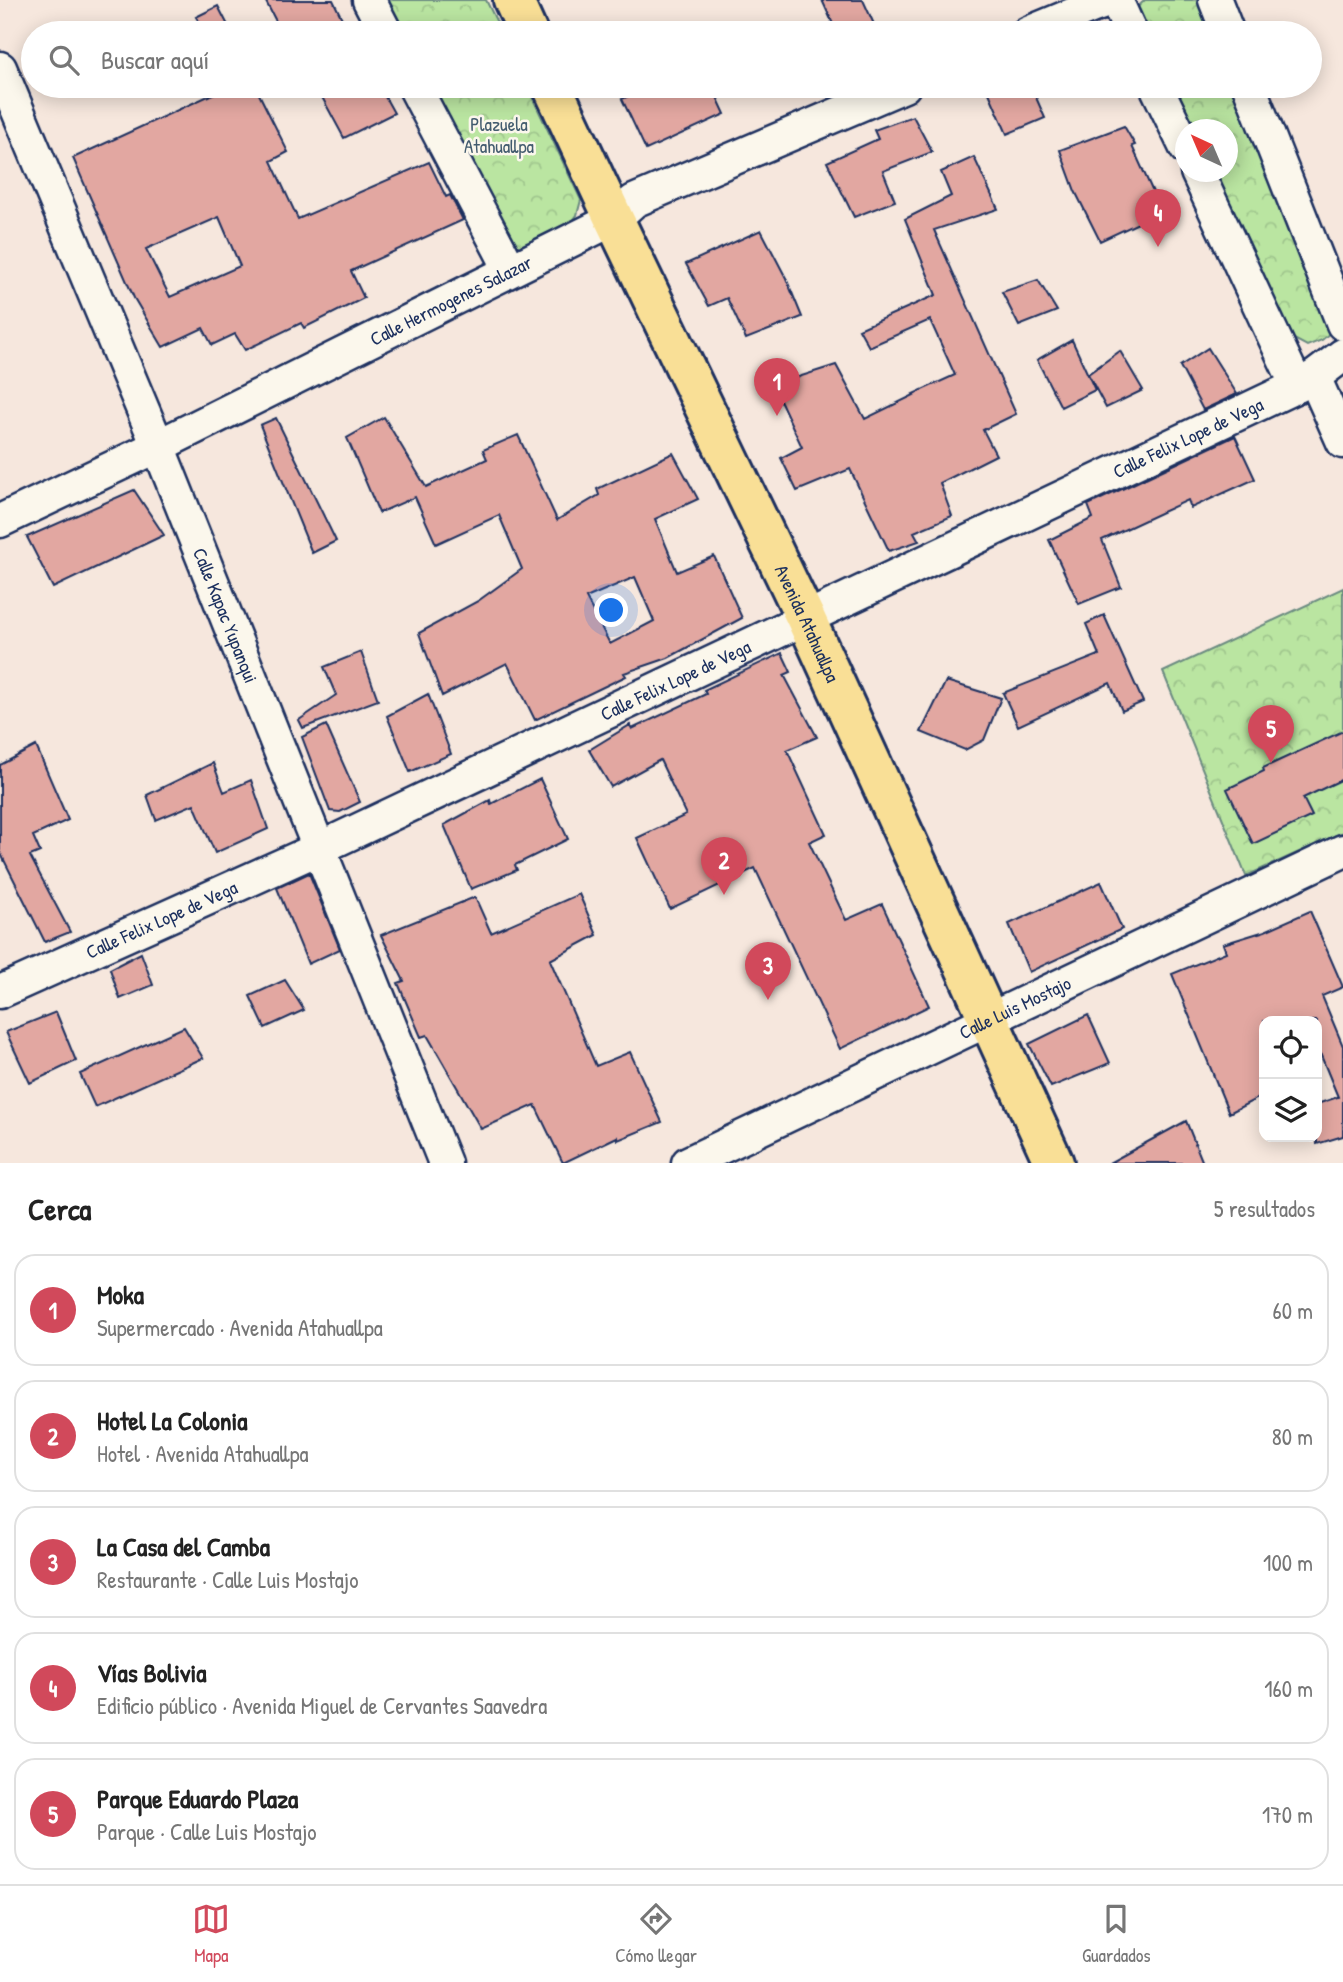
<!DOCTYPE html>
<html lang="es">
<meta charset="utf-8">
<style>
:root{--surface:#fff;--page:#f2f2f2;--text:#222;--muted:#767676;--line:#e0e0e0;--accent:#d1495b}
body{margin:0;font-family:"Patrick Hand",sans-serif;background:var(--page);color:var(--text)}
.controls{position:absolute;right:21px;bottom:21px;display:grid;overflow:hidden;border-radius:14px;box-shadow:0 4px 18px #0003}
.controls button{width:63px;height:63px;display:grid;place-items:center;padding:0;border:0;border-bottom:2px solid var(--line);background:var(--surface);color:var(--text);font:35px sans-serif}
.compass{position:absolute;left:1175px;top:119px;width:63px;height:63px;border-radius:50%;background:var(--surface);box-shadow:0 4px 18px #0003;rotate:316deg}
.you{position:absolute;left:612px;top:611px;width:24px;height:24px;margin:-18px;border:5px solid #fff;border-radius:50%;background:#1a73e8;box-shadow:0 0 0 10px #1a73e833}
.badge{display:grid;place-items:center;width:46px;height:46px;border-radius:50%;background:var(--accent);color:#fff;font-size:23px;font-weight:700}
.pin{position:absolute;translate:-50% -58px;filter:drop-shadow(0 2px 4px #0008)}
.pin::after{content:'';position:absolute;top:37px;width:24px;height:21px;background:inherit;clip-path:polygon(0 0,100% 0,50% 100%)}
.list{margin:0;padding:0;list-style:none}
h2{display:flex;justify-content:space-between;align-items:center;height:91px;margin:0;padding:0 28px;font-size:30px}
h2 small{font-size:23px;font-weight:400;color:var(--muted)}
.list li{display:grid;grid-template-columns:46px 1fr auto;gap:21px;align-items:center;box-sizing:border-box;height:112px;margin:0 14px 14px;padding:0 14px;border:2px solid var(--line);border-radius:21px}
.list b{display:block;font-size:26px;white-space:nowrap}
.list p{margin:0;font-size:23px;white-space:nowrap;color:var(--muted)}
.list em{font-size:23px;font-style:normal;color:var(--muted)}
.icon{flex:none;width:38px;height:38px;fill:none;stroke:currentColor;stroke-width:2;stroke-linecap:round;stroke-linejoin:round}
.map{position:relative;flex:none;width:1343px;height:1163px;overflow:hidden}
.search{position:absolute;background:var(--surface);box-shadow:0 4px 18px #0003;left:21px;right:21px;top:21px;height:77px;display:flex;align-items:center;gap:18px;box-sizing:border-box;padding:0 24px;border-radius:38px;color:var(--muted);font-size:26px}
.sheet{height:721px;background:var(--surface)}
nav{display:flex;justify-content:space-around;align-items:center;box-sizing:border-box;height:98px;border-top:2px solid var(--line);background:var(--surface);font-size:19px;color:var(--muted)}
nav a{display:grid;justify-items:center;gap:4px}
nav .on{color:var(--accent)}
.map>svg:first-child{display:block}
</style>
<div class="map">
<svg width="1343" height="1163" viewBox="0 0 1343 1163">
<defs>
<pattern id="park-crowns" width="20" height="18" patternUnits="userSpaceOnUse" patternTransform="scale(1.75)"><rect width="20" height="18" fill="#bae5a1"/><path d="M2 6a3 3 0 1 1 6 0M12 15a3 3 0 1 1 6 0" fill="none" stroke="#9fc58d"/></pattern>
</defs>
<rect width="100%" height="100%" fill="#f6e7dd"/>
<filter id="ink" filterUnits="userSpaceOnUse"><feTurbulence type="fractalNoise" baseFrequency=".0143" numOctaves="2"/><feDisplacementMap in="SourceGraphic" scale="14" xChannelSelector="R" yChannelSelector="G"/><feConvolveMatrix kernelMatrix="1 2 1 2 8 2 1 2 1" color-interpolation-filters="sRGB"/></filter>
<g filter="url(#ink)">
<path fill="url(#park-crowns)" stroke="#6a8a80" stroke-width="2" d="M376 0H486L502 33H394Z
M1145 0H1198L1213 33H1141L1131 13Z
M421 86H527L581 200 577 215 568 227 510 257Z
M1168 86H1235L1331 332 1322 340 1307 346 1294 339 1211 172H1228V130L1190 129Z
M1343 588V832L1246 876 1163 672Z"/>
<path fill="#e2a7a1" stroke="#1b2f5e" stroke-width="2" fill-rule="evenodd" d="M265 0H333L349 33H282Z
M822 0H863L878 33H837Z
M218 6 232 33H206L196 17Z
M230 86H255L288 152 271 161 298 219 429 162 446 197 450 195 463 220 351 271 364 298 304 328 301 323 245 350 235 334 212 345 203 328 163 347 134 298 73 158ZM219 217 240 266 170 297 146 249Z
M316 86H379L394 113 344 138Z
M650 86H712L725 114 646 150 622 99Z
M986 86H1031L1045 118 1007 134Z
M913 116 932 152 883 171 895 201 854 217 827 162 878 139 874 130Z
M1124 126 1135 145 1132 146 1162 212 1100 241 1075 191 1060 150Z
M974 157 998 209 934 230 1016 414 983 430 996 455 940 483 952 516 914 532 919 541 889 551 850 469 797 491 781 458 802 447 773 385 836 365 865 419 914 395 913 394 955 375 930 320 869 347 859 329 936 295 905 219 951 196 941 172Z
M761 230 786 278 802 317 746 339 727 298 709 306 686 264Z
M1038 280 1057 311 1019 326 1002 292Z
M1072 340 1095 390 1061 407 1037 360Z
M1208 348 1237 394 1203 410 1180 366Z
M1120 351 1143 390 1106 408 1088 374Z
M384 417 426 487 487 459 483 450 518 435 557 520 599 495 597 489 673 453 698 499 655 519 677 572 714 556 742 618 668 658 624 673 626 676 535 720 507 663 442 696 419 633 478 601 522 569 499 515 436 544 415 497 379 513 347 438ZM635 577 654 621 610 644 586 598Z
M276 418 336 541 312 553 260 425Z
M1235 436 1255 479 1191 508 1188 500 1102 540 1121 587 1079 604 1049 540 1093 518 1088 505Z
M134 490 164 535 53 588 27 537Z
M1104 615 1143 702 1122 711 1110 683 1018 726 1003 693 1099 655 1086 624Z
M361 652 378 700 303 728 299 720 336 695 324 667Z
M782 653 791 672 784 675 817 737 787 750 826 834 809 842 846 920 882 904 929 1006 840 1049 755 868 670 909 637 838 686 815 660 760 611 787 589 750 630 725 632 729 706 694 704 690Z
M946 681 1001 698 984 740 965 750 921 732Z
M428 694 451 754 410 772 387 716Z
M326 725 360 802 340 812 330 811 302 737Z
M1343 731V779L1303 798 1312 816 1253 844 1227 789 1264 771 1263 768Z
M36 746 68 820 33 836 40 852 30 856 70 932 45 942 0 852V765Z
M213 763 224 792 251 780 268 829 215 853 194 804 156 820 147 795Z
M540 779 568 839 515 865 517 870 471 889 444 825 490 800 491 804Z
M309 873 340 949 308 964 277 888Z
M1101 882 1122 929 1029 972 1009 924Z
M579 894 597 935 550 960 596 1066 630 1052 662 1122 618 1140 617 1137 563 1163 535 1105 481 1129 427 1035 421 1037 398 983 404 981 381 935 475 897 491 933Z
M1310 911 1343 987 1322 996 1343 1046V1136L1317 1144V1104L1338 1097 1317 1046V1021H1264V1095L1229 1113 1172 974 1226 952 1223 944 1265 931Z
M141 953 153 985 120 999 110 969Z
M285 980 304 1010 265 1028 250 996Z
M56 1012 76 1061 30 1083 6 1032Z
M1088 1015 1110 1063 1051 1087 1029 1044Z
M184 1027 203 1058 95 1107 80 1074Z
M1186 1121 1203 1163H1109Z"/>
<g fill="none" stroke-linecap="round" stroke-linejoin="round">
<g stroke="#1b2f5e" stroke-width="37">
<g id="minor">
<path d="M369 0 386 33"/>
<path d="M1116 0 1131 33"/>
<path d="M1215 0 1228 33"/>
<path d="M1028 33 1091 7 1111 0"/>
<path id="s1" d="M0 68 158 446 445 1163"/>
<path d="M414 86 510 269"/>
<path d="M1156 86 1186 148"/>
<path d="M1249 86 1343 324"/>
<path d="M1197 172 1297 386"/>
<path d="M1314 377 1343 442"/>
<path id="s2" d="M0 521 158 446 614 219 634 201 904 86"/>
<path id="s3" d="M0 992 318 849 1297 386 1314 377 1343 355"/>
<path id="s4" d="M688 1163 1343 851"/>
</g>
</g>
<g stroke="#1b2f5e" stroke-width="44">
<g id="major">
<path d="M513 0 528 33"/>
<path id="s5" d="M552 86 614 219 805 617 1054 1163"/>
</g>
</g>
<use href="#minor" stroke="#fbf7ec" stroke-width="32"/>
<use href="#major" stroke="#f9df96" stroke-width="38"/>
</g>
</g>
<g text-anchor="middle" stroke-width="5" stroke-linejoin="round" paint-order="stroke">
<g font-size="19" fill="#435c6f" stroke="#fbf7ec">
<text x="499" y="131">Plazuela<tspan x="499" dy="22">Atahuallpa</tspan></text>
</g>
<g font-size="19" fill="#1b2f5e" stroke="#fbf7ec">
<text dy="7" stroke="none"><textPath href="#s2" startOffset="502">Calle Hermogenes Salazar</textPath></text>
<text dy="7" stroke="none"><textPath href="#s3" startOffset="1311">Calle Felix Lope de Vega</textPath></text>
<text dy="7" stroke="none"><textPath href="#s1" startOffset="592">Calle Kapac Yupanqui</textPath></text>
<text dy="7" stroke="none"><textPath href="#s5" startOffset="595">Avenida Atahuallpa</textPath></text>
<text dy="7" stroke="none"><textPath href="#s3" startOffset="744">Calle Felix Lope de Vega</textPath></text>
<text dy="7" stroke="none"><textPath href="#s3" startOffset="177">Calle Felix Lope de Vega</textPath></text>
<text dy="7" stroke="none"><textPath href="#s4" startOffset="362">Calle Luis Mostajo</textPath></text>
</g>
</g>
</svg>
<div class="controls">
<button><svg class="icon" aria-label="locate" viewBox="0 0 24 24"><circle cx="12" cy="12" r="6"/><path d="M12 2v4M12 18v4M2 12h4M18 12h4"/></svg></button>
<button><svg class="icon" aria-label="layers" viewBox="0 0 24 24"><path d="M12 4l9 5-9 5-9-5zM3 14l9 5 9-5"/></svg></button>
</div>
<svg class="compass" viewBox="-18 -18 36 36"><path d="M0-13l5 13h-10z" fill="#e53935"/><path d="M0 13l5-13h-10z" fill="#767676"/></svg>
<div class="you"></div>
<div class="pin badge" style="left:777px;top:416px">1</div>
<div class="pin badge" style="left:724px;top:895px">2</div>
<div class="pin badge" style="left:768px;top:1000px">3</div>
<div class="pin badge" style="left:1158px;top:247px">4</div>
<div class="pin badge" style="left:1271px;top:763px">5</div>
<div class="search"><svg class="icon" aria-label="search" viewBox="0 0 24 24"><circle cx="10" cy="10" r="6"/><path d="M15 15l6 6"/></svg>Buscar aquí</div>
</div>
<section class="sheet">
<h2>Cerca<small>5 resultados</small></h2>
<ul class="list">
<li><span class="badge">1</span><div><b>Moka</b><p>Supermercado · Avenida Atahuallpa</p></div><em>60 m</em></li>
<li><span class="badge">2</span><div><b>Hotel La Colonia</b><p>Hotel · Avenida Atahuallpa</p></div><em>80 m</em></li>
<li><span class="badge">3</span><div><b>La Casa del Camba</b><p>Restaurante · Calle Luis Mostajo</p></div><em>100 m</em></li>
<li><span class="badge">4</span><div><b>Vías Bolivia</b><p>Edificio público · Avenida Miguel de Cervantes Saavedra</p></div><em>160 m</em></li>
<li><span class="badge">5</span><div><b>Parque Eduardo Plaza</b><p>Parque · Calle Luis Mostajo</p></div><em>170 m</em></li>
</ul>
</section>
<nav>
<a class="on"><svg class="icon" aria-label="map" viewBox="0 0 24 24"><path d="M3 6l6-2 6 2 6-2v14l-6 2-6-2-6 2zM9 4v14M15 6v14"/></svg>Mapa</a>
<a><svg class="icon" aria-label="directions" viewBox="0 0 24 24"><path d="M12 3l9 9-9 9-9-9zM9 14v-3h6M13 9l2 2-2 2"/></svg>Cómo llegar</a>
<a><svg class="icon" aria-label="saved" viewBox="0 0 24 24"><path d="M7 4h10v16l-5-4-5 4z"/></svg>Guardados</a>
</nav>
